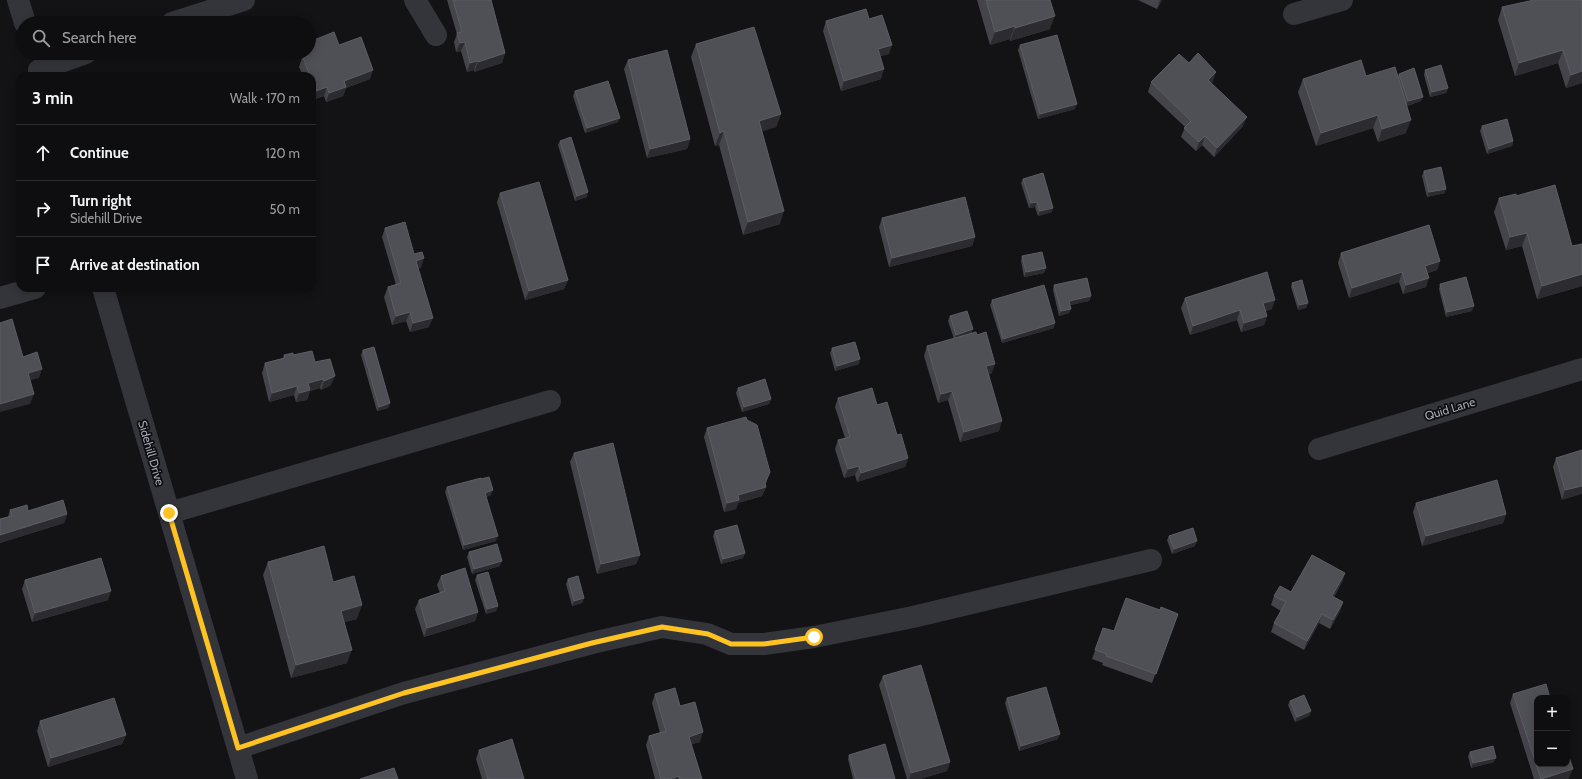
<!DOCTYPE html>
<meta charset="utf-8">
<style>
:root{--surface:#0e0e10;--page:#171719;--text:#f1f3f6;--muted:#9b9c9f;--line:#2e2e30}
body{margin:0;font-family:Cabin,sans-serif;background:var(--page);color:var(--text)}
.controls{position:absolute;right:12px;bottom:12px;display:grid;overflow:hidden;border-radius:8px;box-shadow:0 2px 10px #0003}
.controls button{width:36px;height:36px;display:grid;place-items:center;padding:0;border:0;border-bottom:1px solid var(--line);background:var(--surface);color:var(--text);font:20px sans-serif}
.stop{position:absolute;width:12px;height:12px;margin:-9px;border:3px solid #fec222;border-radius:50%;background:#fff}
.stop.end{background:#fec222;border-color:#fff;box-shadow:0 1px 4px #0008}
.list{margin:0;padding:0;list-style:none}
h2{display:flex;justify-content:space-between;align-items:center;height:52px;margin:0;padding:0 16px;font-size:17px}
h2 small{font-size:13px;font-weight:400;color:var(--muted)}
.list li{display:grid;grid-template-columns:26px 1fr auto;gap:12px;align-items:center;box-sizing:border-box;height:56px;padding:0 16px;border-top:1px solid var(--line)}
.list b{display:block;font-size:15px;white-space:nowrap}
.list p{margin:0;font-size:13px;white-space:nowrap;color:var(--muted)}
.list em{font-size:13px;font-style:normal;color:var(--muted)}
.icon{flex:none;width:22px;height:22px;fill:none;stroke:currentColor;stroke-width:2;stroke-linecap:round;stroke-linejoin:round}
.map{position:relative;flex:none;width:1582px;height:779px;overflow:hidden}
.search{position:absolute;background:var(--surface);box-shadow:0 2px 10px #0003;left:16px;top:16px;width:300px;height:44px;display:flex;align-items:center;gap:10px;box-sizing:border-box;padding:0 14px;border-radius:22px;color:var(--muted);font-size:15px}
.panel{position:absolute;background:var(--surface);box-shadow:0 2px 10px #0003;left:16px;top:72px;width:300px;height:220px;border-radius:12px}
.map>svg:first-child{display:block}
</style>
<div class="map">
<svg width="1582" height="779" viewBox="0 0 1582 779">
<rect width="100%" height="100%" fill="#131315"/>
<g fill="none" stroke-linecap="round" stroke-linejoin="round">
<path stroke="#34353a" stroke-width="22" d="M18 0 25 23
M415 0 436 35
M1294 14 1342 0
M172 23 244 0
M39 70 86 53
M103 288 247 779
M0 298 35 288
M1319 449 1582 369
M169 513 550 401
M238 748 404 693 592 643 662 627 707 634 731 644H764L814 637 913 617 1151 560"/>
</g>
<path fill="#44444a" d="M447 0H491L505 53 502 63 474 72V70L467 72 461 51 456 52 454 42 457 34Z
M977 0H1050V29L1010 41V39L990 45Z
M1138 0H1162L1157 9Z
M1582 0V83L1566 88 1558 63 1515 76 1498 20 1502 7Z
M869 19 889 54 880 56 881 79 841 91 823 31 826 21Z
M696 44 781 114 776 127 762 131 780 224 743 235 719 145 715 146 691 57Z
M339 45 370 79 346 88 343 96 326 102 324 96 312 100V76H303L299 67 302 58 301 53H309Z
M1020 45 1075 109 1038 119 1018 50Z
M628 60 690 139 687 149 647 158 624 69Z
M1189 63 1213 81 1211 83 1243 126 1214 157 1202 145 1196 151 1181 137 1185 127 1148 92 1151 82Z
M1425 70 1448 88 1446 93 1430 97 1424 75Z
M1399 74 1421 101 1407 106 1406 133 1378 142 1373 128 1316 146 1298 92 1303 79 1366 76H1398Z
M575 91 618 122 585 133 573 96Z
M1482 126 1513 141 1512 146 1487 154 1480 131Z
M560 141 587 197 575 201 558 145Z
M1424 171 1445 193 1427 197 1422 176Z
M1023 179 1052 212 1038 216 1035 207 1029 208 1021 183Z
M500 193 568 280 564 289 525 300 497 202Z
M1516 196 1572 246 1582 244V286L1537 299 1522 246 1506 250 1494 212 1499 198Z
M882 218 975 237 972 246 889 267 879 227Z
M385 228 414 254 421 268H418L429 327 410 332 406 321 392 325 384 297 388 287 396 285 382 237Z
M1341 253 1440 261 1437 270 1428 273 1426 287 1403 294 1399 282 1349 298 1338 263Z
M1022 256 1046 268 1044 273 1024 277 1021 261Z
M1292 283 1308 303 1306 308 1298 310 1291 287Z
M1440 284 1472 311 1446 317 1439 289Z
M1054 285 1091 296 1089 301 1070 305 1071 309 1069 313 1059 316 1053 290Z
M1185 298 1272 309 1265 311 1267 316 1264 325 1241 332 1237 320 1190 335 1181 308Z
M992 300 1054 328 1002 343 990 305Z
M950 316 973 329 971 334 992 373 989 374 999 431 960 442 948 400 938 403 924 356 927 346 954 339 948 321Z
M832 348 859 364 835 371 830 353Z
M363 350 390 403 388 408 377 411 361 355Z
M284 355H293L315 362 331 385 321 390 320 388 310 391 307 400 296 402 294 395 269 402 262 373 265 363 283 358Z
M738 388 771 399 769 404 742 412 736 393Z
M838 398 877 405 897 435 908 458 905 467 857 482 855 475 844 478 835 449 838 440 845 438 835 407Z
M707 428 767 481 765 485 766 487 762 496 738 503 736 509 724 512 704 437Z
M1582 450 1562 500 1553 467 1556 458Z
M574 453 640 555 636 564 597 574 570 462Z
M481 479 491 495 486 497 496 541 463 550 445 492 447 487Z
M1416 503 1506 514 1503 523 1422 546 1413 512Z
M10 510 28 511 67 514 64 523 0 543V519L8 517Z
M715 531 745 553 743 558 721 564 713 536Z
M1169 536 1195 546 1172 554 1167 540Z
M469 552 500 566 472 574 467 557Z
M268 562 333 582 357 619 344 622 347 663 291 678 263 575Z
M1345 573 1342 582 1334 597 1343 602 1340 611 1330 629 1319 623 1304 650 1271 632 1274 623 1281 611 1271 605 1274 596 1291 592Z
M477 575 498 606 496 611 486 614 475 580Z
M441 576 478 612 475 621 424 637 415 609 419 600 440 593 437 585Z
M568 579 584 598 582 603 572 606 566 584Z
M25 580 108 600 32 622 22 589Z
M1160 610 1178 614 1152 683 1102 665 1103 663 1092 659 1103 628 1114 631Z
M883 676 950 762 947 771 920 779H907L879 685Z
M655 694 680 706 700 742 691 744 702 779H655L646 745 649 736 660 733 652 703Z
M1513 694 1569 778 1567 779H1534L1510 703Z
M1007 698 1058 739 1019 751 1005 703Z
M1290 701 1311 711 1309 716 1295 722 1288 705Z
M40 721 126 735 122 744 48 767 37 731Z
M479 750 524 779H482L476 759Z
M1470 752 1494 762 1471 768 1468 756Z
M849 755 895 779H853L848 759Z"/>
<path fill="#2c2c30" d="M1160 0H1162L1157 9Z
M1055 16 1050 29 1010 41 1015 28Z
M1015 26 1010 39 990 45 995 32Z
M465 42 461 51 456 52 460 43Z
M892 45 889 54 874 58 878 49Z
M1563 50 1558 63 1515 76 1519 63Z
M505 53 502 63 474 72 478 62Z
M477 61 474 70 467 72 470 63Z
M884 69 881 79 841 91 844 81Z
M373 70 370 79 346 88 343 96 326 102 329 93 344 81Z
M1582 71V83L1566 88 1571 75Z
M1216 72 1213 81 1205 89 1208 80Z
M327 87 324 96 312 100 316 91Z
M1448 88 1446 93 1430 97 1432 92Z
M1423 97 1421 101 1406 106 1408 101Z
M1077 104 1075 109 1038 119 1040 114Z
M781 114 776 127 754 134 759 121Z
M1378 115 1373 128 1316 146 1321 133Z
M1247 117 1243 126 1214 157 1217 148Z
M620 118 618 122 585 133 587 128Z
M1411 120 1406 133 1378 142 1382 129Z
M724 131 719 145 715 146 720 133Z
M1205 136 1202 145 1196 151 1199 142Z
M690 139 687 149 647 158 650 149Z
M1513 141 1512 146 1487 154 1489 149Z
M1446 189 1445 193 1427 197 1429 192Z
M588 192 587 197 575 201 577 196Z
M1037 202 1035 207 1029 208 1031 203Z
M1053 208 1052 212 1038 216 1040 211Z
M784 211 780 224 743 235 748 222Z
M1527 233 1522 246 1506 250 1510 237Z
M975 237 972 246 889 267 892 258Z
M424 258 421 268 413 270 416 261Z
M1440 261 1437 270 1422 275 1425 266Z
M1046 268 1044 273 1024 277 1026 272Z
M1402 272 1399 282 1349 298 1352 288Z
M1582 274V286L1537 299 1542 286Z
M1429 278 1426 287 1403 294 1406 285Z
M568 280 564 289 525 300 529 291Z
M1091 296 1089 301 1067 306 1069 301Z
M1275 300 1272 309 1260 313 1263 303Z
M1308 303 1306 308 1298 310 1299 305Z
M1474 306 1472 311 1446 317 1447 312Z
M1071 309 1069 313 1059 316 1061 311Z
M1240 310 1237 320 1190 335 1193 326Z
M410 312 406 321 392 325 396 316Z
M1267 316 1264 325 1241 332 1244 323Z
M433 318 429 327 410 332 413 323Z
M1055 323 1054 328 1002 343 1003 339Z
M973 329 971 334 954 340 956 335Z
M860 359 859 364 835 371 837 366Z
M995 364 992 373 983 376 986 366Z
M42 369 39 378 24 382 28 373Z
M335 376 331 385 321 390 324 381Z
M323 379 320 388 310 391 307 400 296 402 299 393 308 383Z
M297 386 294 395 269 402 272 393Z
M952 391 948 400 938 403 941 394Z
M34 394 30 404 0 412V404Z
M771 399 769 404 742 412 744 407Z
M390 403 388 408 377 411 379 407Z
M1002 421 999 431 960 442 964 432Z
M908 458 905 467 857 482 861 473Z
M859 466 855 475 844 478 848 469Z
M770 472 767 481 764 487H766L762 496 738 503 736 509 724 512 727 503 738 495 765 483Z
M1582 486V494L1562 500 1565 490Z
M493 490 491 495 483 498 485 493Z
M67 514 64 523 0 543V535Z
M1506 514 1503 523 1422 546 1426 536Z
M498 536 496 541 463 550 464 545Z
M1197 541 1195 546 1172 554 1174 549Z
M745 553 743 558 721 564 723 559Z
M640 555 636 564 597 574 601 564Z
M502 561 500 566 472 574 474 569Z
M1345 573 1342 582 1329 605 1332 596Z
M111 591 108 600 32 622 35 613Z
M584 598 582 603 572 606 574 601Z
M1343 602 1340 611 1330 629 1333 620Z
M362 605 357 619 337 624 341 611Z
M498 606 496 611 486 614 487 609Z
M478 612 475 621 424 637 427 628Z
M1322 614 1319 623 1304 650 1307 641Z
M352 650 347 663 291 678 296 665Z
M1311 711 1309 716 1295 722 1297 717Z
M703 732 700 742 686 746 689 737Z
M1060 734 1058 739 1019 751 1021 746Z
M126 735 122 744 48 767 51 758Z
M1496 758 1494 762 1471 768 1473 763Z
M950 762 947 771 920 779H909L911 773Z
M1573 769 1569 778 1567 779H1542Z
M679 776 678 779H670Z"/>
<path fill="#4f4f56" stroke="#5c5d65" d="M453 0H491L505 53 478 62 477 61 470 63 465 42 460 43 457 33 462 32Z
M986 0H1050L1055 16 1015 28V26L995 32Z
M1534 0H1582V71L1571 75 1563 50 1519 63 1502 7Z
M866 9 869 19 882 15 892 45 878 49 884 69 844 81 826 21Z
M754 27 781 114 759 121 784 211 748 222 724 131 720 133 696 44Z
M334 32 339 45 361 37 373 70 344 81 346 87 329 93 327 87 316 91 312 82V76H310L303 58 308 56 307 53H309V42Z
M1057 35 1077 104 1040 114 1020 45Z
M667 50 690 139 650 149 628 60Z
M1198 53 1216 72 1208 80 1247 117 1217 148 1205 136 1199 142 1184 128 1191 121 1151 82 1179 54 1189 63Z
M1361 60 1366 76 1395 67 1411 120 1382 129 1378 115 1321 133 1303 79Z
M1441 65 1448 88 1432 92 1425 70Z
M1414 68 1423 97 1408 101 1399 74Z
M608 81 620 118 587 128 575 91Z
M1507 119 1513 141 1489 149 1482 126Z
M571 137 588 192 577 196 560 141Z
M1441 167 1446 189 1429 192 1424 171Z
M1043 173 1053 208 1040 211 1037 202 1031 203 1023 179Z
M539 182 568 280 529 291 500 193Z
M1555 185 1572 246 1582 244V274L1542 286 1527 233 1510 237 1499 198 1516 194V196Z
M965 197 975 237 892 258 882 218Z
M405 222 414 254 422 252 424 258 416 261 433 318 413 323 410 312 396 316 388 287 401 283 385 228Z
M1429 225 1440 261 1425 266 1429 278 1406 285 1402 272 1352 288 1341 253Z
M1042 252 1046 268 1026 272 1022 256Z
M1267 272 1275 300 1263 303 1267 316 1244 323 1240 310 1193 326 1185 298Z
M1466 277 1474 306 1447 312 1440 284Z
M1087 278 1091 296 1069 301 1071 309 1061 311 1054 285Z
M1302 280 1308 303 1299 305 1292 283Z
M1044 285 1055 323 1003 339 992 300Z
M967 311 973 329 956 335 950 316Z
M12 319 23 357 37 352 42 369 28 373 34 394 0 404V323Z
M976 332 977 335 986 332 995 364 986 366 1002 421 964 432 952 391 941 394 927 346Z
M855 342 860 359 837 366 832 348Z
M374 347 390 403 379 407 363 350Z
M312 351 315 362 330 359 335 376 324 381 323 379 308 383 310 390 299 393 297 386 272 393 265 363 285 358 284 355 293 353V355Z
M765 379 771 399 744 407 738 388Z
M872 388 877 405 887 402 897 435 901 434 908 458 861 473 859 466 848 469 838 440 850 437 838 398Z
M746 417 747 420 757 425 770 472 765 483 766 487 738 495 739 500 727 503 707 428Z
M613 443 640 555 601 564 574 453Z
M1582 450V486L1565 490 1556 458Z
M489 477 493 490 485 493 498 536 464 545 447 487 481 478V479Z
M1497 480 1506 514 1426 536 1416 503Z
M63 500 67 514 0 535V519L12 516 10 510 27 505 28 511Z
M737 525 745 553 723 559 715 531Z
M1193 528 1197 541 1174 549 1169 536Z
M497 544 502 561 474 569 469 552Z
M324 546 333 582 354 576 362 605 341 611 352 650 296 665 268 562Z
M1312 555 1345 573 1332 596 1343 602 1333 620 1322 614 1307 641 1274 623 1286 602 1274 596 1280 586 1291 592Z
M101 558 111 591 35 613 25 580Z
M465 568 478 612 427 628 419 600 445 591 441 576Z
M488 572 498 606 487 609 477 575Z
M578 576 584 598 574 601 568 579Z
M1126 598 1160 610 1161 607 1178 614 1156 674 1106 656 1107 654 1095 650 1103 628 1114 631Z
M921 665 950 762 911 773 883 676Z
M1546 684 1550 698H1537V764H1567V751L1573 769 1541 779 1513 694Z
M1046 687 1060 734 1021 746 1007 698Z
M675 688 680 706 695 702 703 732 689 737 702 779H680L679 776 670 779H661L649 736 666 731 655 694Z
M1304 695 1311 711 1297 717 1290 701Z
M114 698 126 735 51 758 40 721Z
M512 739 524 779H488L479 750Z
M885 744 895 779H856L849 755Z
M1493 746 1496 758 1473 763 1470 752Z
M394 768 398 779H360Z"/>
<g fill="none" stroke-linecap="round" stroke-linejoin="round">
<path stroke="#fec222" stroke-width="5" d="M169 513 238 748 404 693 592 643 662 627 708 634 731 644H764L814 637"/>
</g>
<g text-anchor="middle" stroke-width="3.5" stroke-linejoin="round" paint-order="stroke">
<g font-size="12" fill="#a4a8b6" stroke="#0e0e10">
<text transform="translate(1450 409) rotate(-17)" y="4">Quid Lane</text>
<text transform="translate(151 453) rotate(74)" y="4">Sidehill Drive</text>
</g>
</g>
</svg>
<div class="controls">
<button>+</button>
<button>−</button>
</div>
<div class="stop" style="left:814px;top:637px"></div>
<div class="stop end" style="left:169px;top:513px"></div>
<div class="search"><svg class="icon" aria-label="search" viewBox="0 0 24 24"><circle cx="10" cy="10" r="6"/><path d="M15 15l6 6"/></svg>Search here</div>
<section class="panel">
<h2>3 min<small>Walk · 170 m</small></h2>
<ul class="list">
<li><svg class="icon" aria-label="ahead" viewBox="0 0 24 24"><path d="M12 20V5M6 11l6-6 6 6"/></svg><div><b>Continue</b></div><em>120 m</em></li>
<li><svg class="icon" aria-label="right" viewBox="0 0 24 24"><path d="M7 20v-9h11M14 6l5 5-5 5"/></svg><div><b>Turn right</b><p>Sidehill Drive</p></div><em>50 m</em></li>
<li><svg class="icon" aria-label="arrive" viewBox="0 0 24 24"><path d="M6 21V4h12l-3 4 3 4H6"/></svg><div><b>Arrive at destination</b></div></li>
</ul>
</section>
</div>
